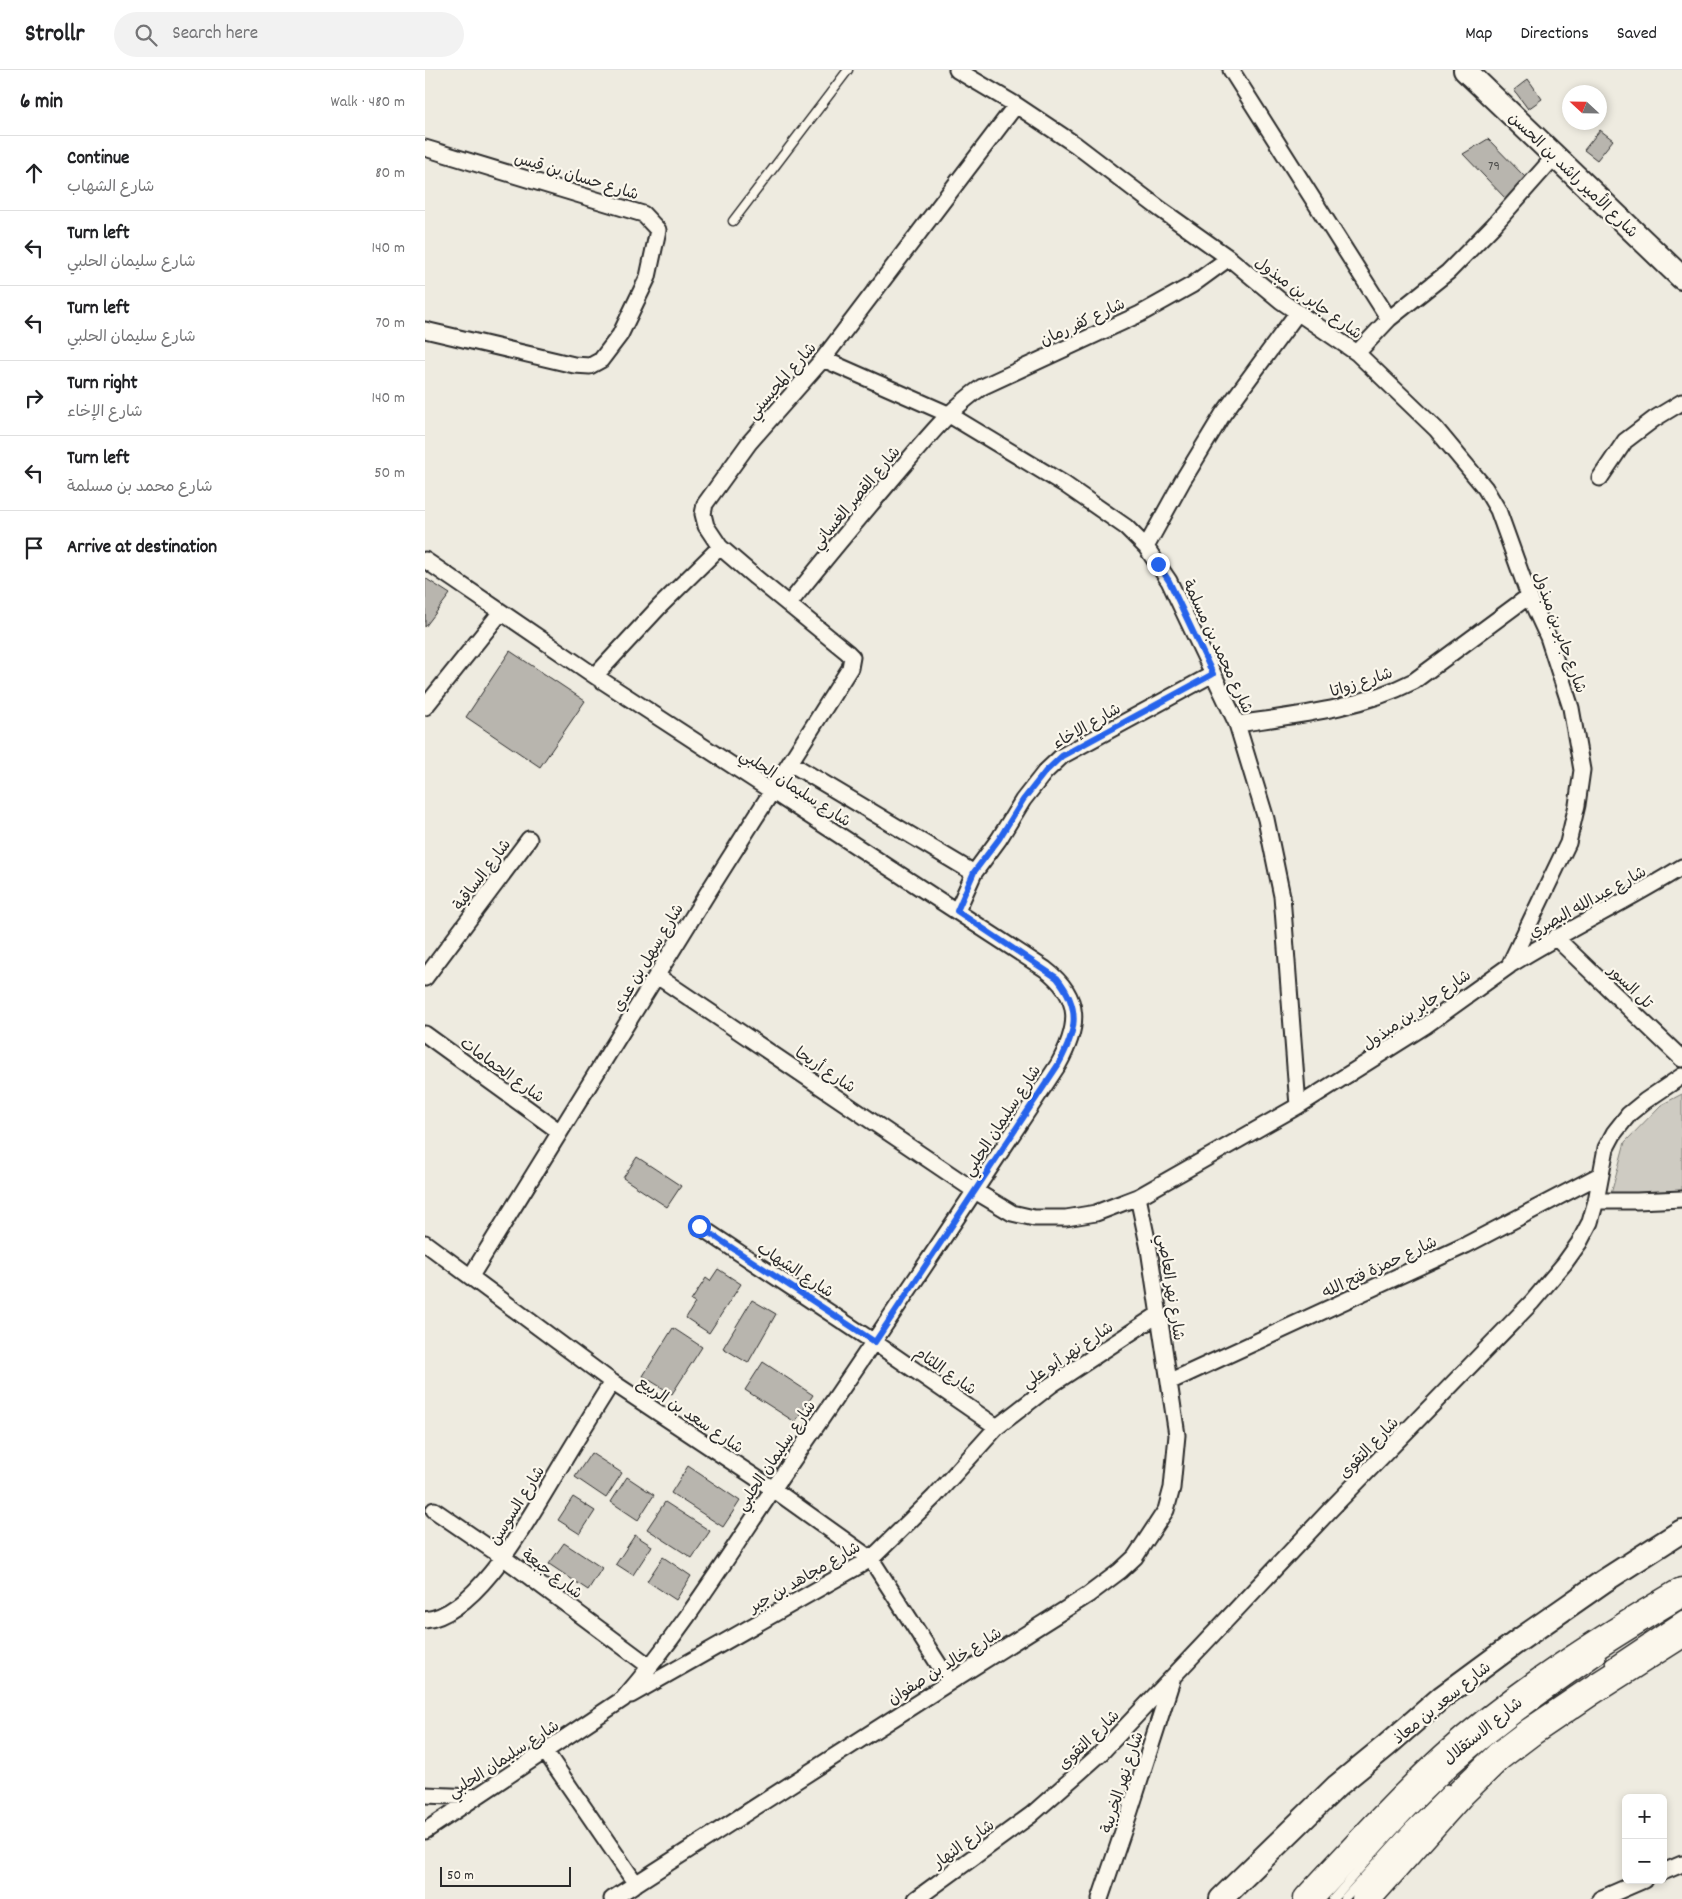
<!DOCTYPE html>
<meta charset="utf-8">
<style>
:root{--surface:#fff;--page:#f2f2f2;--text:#202124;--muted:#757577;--line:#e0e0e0}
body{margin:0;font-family:Dekko,"Playpen Sans Arabic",sans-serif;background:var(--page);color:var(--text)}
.controls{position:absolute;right:15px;bottom:15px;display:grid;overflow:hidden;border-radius:8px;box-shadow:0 2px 8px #0003}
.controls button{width:45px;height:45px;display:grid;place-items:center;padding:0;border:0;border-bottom:1px solid var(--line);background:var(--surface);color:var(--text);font:25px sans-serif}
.compass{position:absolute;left:1137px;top:15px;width:45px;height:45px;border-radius:50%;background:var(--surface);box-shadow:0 2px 8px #0003;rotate:292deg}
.scale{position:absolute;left:15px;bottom:12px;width:131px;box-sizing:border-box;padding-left:5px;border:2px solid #2b2b2b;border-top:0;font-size:14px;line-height:18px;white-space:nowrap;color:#2b2b2b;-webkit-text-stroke:4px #fbf7ec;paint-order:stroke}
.stop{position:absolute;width:15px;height:15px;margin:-11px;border:4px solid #2563eb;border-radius:50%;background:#fff}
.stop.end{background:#2563eb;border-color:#fff;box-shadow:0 1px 5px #0008}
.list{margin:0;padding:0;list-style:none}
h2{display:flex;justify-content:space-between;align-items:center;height:65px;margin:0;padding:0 20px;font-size:21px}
h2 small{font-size:16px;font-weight:400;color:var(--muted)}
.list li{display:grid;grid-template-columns:32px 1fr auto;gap:15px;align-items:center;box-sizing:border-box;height:75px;padding:0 20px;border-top:1px solid var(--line)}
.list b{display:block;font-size:19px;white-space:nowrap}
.list p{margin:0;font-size:16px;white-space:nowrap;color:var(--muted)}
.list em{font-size:16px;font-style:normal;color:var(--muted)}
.icon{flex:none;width:28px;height:28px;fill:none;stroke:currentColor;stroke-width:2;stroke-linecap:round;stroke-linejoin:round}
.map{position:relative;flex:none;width:1257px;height:1829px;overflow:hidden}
header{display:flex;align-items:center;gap:30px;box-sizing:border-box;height:70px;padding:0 25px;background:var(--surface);border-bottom:1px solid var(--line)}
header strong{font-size:24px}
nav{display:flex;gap:28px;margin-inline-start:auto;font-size:18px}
.search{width:350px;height:45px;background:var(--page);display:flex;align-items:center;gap:12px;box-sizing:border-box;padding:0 18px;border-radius:28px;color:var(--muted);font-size:19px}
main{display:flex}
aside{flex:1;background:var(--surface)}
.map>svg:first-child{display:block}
</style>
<header>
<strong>Strollr</strong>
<div class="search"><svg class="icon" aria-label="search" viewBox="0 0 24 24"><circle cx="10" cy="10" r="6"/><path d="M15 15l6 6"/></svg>Search here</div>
<nav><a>Map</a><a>Directions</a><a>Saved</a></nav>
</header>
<main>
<aside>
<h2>6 min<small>Walk · 480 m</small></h2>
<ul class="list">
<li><svg class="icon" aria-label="ahead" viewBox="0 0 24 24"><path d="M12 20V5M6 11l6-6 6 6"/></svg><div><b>Continue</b><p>شارع الشهاب</p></div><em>80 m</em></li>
<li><svg class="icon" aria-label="left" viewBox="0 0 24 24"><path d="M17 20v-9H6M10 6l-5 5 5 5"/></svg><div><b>Turn left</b><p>شارع سليمان الحلبي</p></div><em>140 m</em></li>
<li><svg class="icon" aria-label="left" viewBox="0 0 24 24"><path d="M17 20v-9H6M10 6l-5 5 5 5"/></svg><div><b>Turn left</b><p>شارع سليمان الحلبي</p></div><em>70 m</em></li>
<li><svg class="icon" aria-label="right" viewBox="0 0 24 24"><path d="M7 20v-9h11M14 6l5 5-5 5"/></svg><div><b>Turn right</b><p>شارع الإخاء</p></div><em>140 m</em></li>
<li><svg class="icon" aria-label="left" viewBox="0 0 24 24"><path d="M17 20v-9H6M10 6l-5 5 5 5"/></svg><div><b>Turn left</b><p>شارع محمد بن مسلمة</p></div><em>50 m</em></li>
<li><svg class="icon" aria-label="arrive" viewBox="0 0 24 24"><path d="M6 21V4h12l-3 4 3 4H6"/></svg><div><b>Arrive at destination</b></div></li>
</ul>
</aside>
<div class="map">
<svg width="1257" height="1829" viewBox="0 0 1257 1829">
<rect width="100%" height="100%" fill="#eeebe0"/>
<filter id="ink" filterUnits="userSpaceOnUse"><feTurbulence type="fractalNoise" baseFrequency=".02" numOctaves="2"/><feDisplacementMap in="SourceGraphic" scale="10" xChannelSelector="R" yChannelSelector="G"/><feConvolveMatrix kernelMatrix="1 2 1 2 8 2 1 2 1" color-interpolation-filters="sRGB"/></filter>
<g filter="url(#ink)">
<path fill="#cecbc2" stroke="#7c7b76" d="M1257 1024V1131L1186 1124 1200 1072 1236 1035Z"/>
<path fill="#b8b5ae" stroke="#2b2b2b" d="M1103 9 1117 29 1103 39 1089 20Z
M1175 60 1188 70 1172 90 1159 80Z
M1063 69 1100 107 1081 129 1038 84Z
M0 508 25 524 0 557Z
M85 581 160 631 115 697 41 647Z
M212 1087 256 1116 242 1137 198 1108Z
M293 1199 316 1214 284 1263 261 1248 270 1233 266 1231 281 1208 285 1211Z
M327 1230 351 1244 323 1293 298 1278Z
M248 1258 277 1277 247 1324 218 1306Z
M338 1292 388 1325 370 1352 320 1320Z
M166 1383 197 1403 181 1428 150 1407Z
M263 1396 315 1431 298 1457 246 1423Z
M202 1407 229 1425 213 1450 186 1432Z
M148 1427 170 1441 155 1464 133 1450Z
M240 1432 285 1461 267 1488 222 1459Z
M210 1465 227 1476 208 1505 191 1494Z
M139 1473 177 1498 163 1520 124 1494Z
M238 1487 266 1506 251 1530 222 1511Z"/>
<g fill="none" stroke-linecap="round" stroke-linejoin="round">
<g stroke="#2b2b2b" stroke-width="11">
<path id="lane" d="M308 151 423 0
M1185 1593 1257 1545
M908 1829C942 1791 974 1752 1011 1717 1061 1668 1119 1628 1176 1588
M919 1829 985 1756 1022 1719"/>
</g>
<g stroke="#2b2b2b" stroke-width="19">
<path id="street" d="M806 0 964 249
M0 78 218 144 233 160 223 207 195 265 176 290 165 296 149 295 0 260
M932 283 964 249 1023 202 1068 156 1130 86
M398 289 523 344 639 414 701 457 721 477 744 511 812 654 841 749 857 826 873 1036
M1175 408 1200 371 1229 349 1257 332
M721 477 758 410 798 344 873 242
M0 490 170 606 620 899C658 928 654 957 633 995 542 1133 451 1270 357 1406 306 1481 258 1560 198 1629L0 1761
M364 534C401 487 440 441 479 395 503 367 526 338 557 317L715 244 767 215 804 188
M170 606 235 536 295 477
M0 637 76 542
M812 654C872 645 934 639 989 611L1104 526
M365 693 549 803
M532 841 549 803 574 769 598 730 620 702 637 686 788 604
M1130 867 1257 989
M1085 895C1141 860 1201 832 1257 797
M232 906 550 1121 587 1143 609 1148H641L671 1143 713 1127 873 1036 1000 956 1084 896 1143 773 1152 735 1157 700 1146 638 1123 567 1104 526 1073 440 1060 418 1011 359 932 283 856 231 804 188 735 139 651 75 591 35 532 0
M0 908 104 769
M0 964 135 1062
M1171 1131H1212L1257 1129
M274 1156 449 1272 572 1357
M0 1173 187 1312 348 1419 446 1489 525 1612
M46 1206 285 819 425 598 427 587 422 582 330 507 295 477 281 456 278 444 280 434 324 373 398 289 591 35
M744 1312 1041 1175 1175 1105
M9 1440 79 1488 224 1596
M0 1550C53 1544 103 1449 129 1407 148 1375 167 1344 187 1312
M206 1625 446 1489 509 1427 572 1357 626 1315 734 1244
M120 1681 211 1814
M0 1725 51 1727
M1238 1802 1257 1794
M187 1829 525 1612 663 1525 695 1501 710 1487 741 1440 747 1418 752 1365 724 1179 713 1127
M491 1829 606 1745 674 1685 906 1439 1107 1232 1139 1194 1154 1173 1165 1152 1171 1131 1181 1078 1189 1063 1204 1044 1220 1031 1257 1006
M675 1829 705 1741 747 1610
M1175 1829 1219 1810"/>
</g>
<g stroke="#2b2b2b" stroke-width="26">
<path id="secondary" d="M1040 0 1257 208
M796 1829 912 1716 961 1676 1017 1627 1093 1571 1179 1511 1257 1461"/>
</g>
<g stroke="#2b2b2b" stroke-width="31">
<path id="highway" d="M883 1829C928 1781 972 1732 1021 1687 1092 1623 1175 1571 1257 1522
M941 1829 1036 1723 1074 1686 1107 1661 1166 1621 1257 1563"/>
</g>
<use href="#lane" stroke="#fbf7ec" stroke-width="8"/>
<use href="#street" stroke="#fbf7ec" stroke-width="15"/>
<use href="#secondary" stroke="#fbf7ec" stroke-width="22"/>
<use href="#highway" stroke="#fbf7ec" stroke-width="28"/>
</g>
</g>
<g fill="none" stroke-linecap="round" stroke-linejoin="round" filter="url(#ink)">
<path stroke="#2563eb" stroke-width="6" d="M274 1156 450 1272 633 995C651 962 657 939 632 908L532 841 549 802 574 769 598 730 620 702 637 686 788 604 744 511 733 494"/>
</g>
<g text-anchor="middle" stroke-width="4.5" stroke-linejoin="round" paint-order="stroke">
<g font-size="14" fill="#4e4e4c">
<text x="1069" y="100">79</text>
</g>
<g font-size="16" fill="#2b2b2b" stroke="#fbf7ec">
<text transform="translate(1149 104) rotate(44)" y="6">شارع الأمير راشد بن الحسن</text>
<text transform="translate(152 105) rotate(17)" y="6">شارع حسان بن قيس</text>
<text transform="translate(884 227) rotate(36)" y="6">شارع جابر بن مبذول</text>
<text transform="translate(657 251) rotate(-25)" y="6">شارع كفر رمان</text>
<text transform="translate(356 310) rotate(-49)" y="6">شارع المحيسني</text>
<text transform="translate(430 427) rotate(-50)" y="6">شارع القصر الغساني</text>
<text transform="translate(1136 562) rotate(70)" y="6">شارع جابر بن مبذول</text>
<text transform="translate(794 576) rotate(65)" y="6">شارع محمد بن مسلمة</text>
<text transform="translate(936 611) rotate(-18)" y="6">شارع زواتا</text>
<text transform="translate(661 655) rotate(-30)" y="6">شارع الإخاء</text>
<text transform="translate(371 717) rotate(33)" y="6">شارع سليمان الحلبي</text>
<text transform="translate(56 804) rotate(-53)" y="6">شارع الساقية</text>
<text transform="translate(1162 831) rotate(-29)" y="6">شارع عبدالله البصري</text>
<text transform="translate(222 887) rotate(-59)" y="6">شارع سهل بن عدي</text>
<text transform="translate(1206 916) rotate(44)" y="6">تل السور</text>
<text transform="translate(991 939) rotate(-35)" y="6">شارع جابر بن مبذول</text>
<text transform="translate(78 999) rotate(36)" y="6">شارع الحمامات</text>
<text transform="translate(401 999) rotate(34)" y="6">شارع أريحا</text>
<text transform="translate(576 1050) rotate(-57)" y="6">شارع سليمان الحلبي</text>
<text transform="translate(954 1196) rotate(-25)" y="6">شارع حمزة فتح الله</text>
<text transform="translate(371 1199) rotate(33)" y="6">شارع الشهاب</text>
<text transform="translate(747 1217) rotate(81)" y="6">شارع نهر العاصي</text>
<text transform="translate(642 1284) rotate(-34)" y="6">شارع نهر أبو علي</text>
<text transform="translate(521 1300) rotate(35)" y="6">شارع اللثام</text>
<text transform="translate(266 1344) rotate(34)" y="6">شارع سعد بن الربيع</text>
<text transform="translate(943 1377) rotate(-46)" y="6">شارع التقوى</text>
<text transform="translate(350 1385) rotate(-56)" y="6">شارع سليمان الحلبي</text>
<text transform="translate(91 1435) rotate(-58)" y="6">شارع السوسن</text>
<text transform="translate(128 1503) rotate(37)" y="6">شارع جبعة</text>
<text transform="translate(379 1506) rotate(-30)" y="6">شارع مجاهد بن جبر</text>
<text transform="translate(519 1595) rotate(-32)" y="6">شارع خالد بن صفوان</text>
<text transform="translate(1016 1632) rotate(-39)" y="6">شارع سعد بن معاذ</text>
<text transform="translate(1057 1660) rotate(-39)" y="6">شارع الاستقلال</text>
<text transform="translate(663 1669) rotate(-44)" y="6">شارع التقوى</text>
<text transform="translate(78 1688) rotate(-33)" y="6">شارع سليمان الحلبي</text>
<text transform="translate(696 1712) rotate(-72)" y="6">شارع نهر الخريبة</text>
<text transform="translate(538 1773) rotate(-36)" y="6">شارع النهار</text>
</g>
</g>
</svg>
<div class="controls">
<button>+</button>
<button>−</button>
</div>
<svg class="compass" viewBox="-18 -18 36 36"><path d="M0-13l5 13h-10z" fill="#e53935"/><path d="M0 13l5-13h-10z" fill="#757577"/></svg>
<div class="scale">50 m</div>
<div class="stop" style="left:274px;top:1156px"></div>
<div class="stop end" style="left:733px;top:494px"></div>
</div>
</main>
